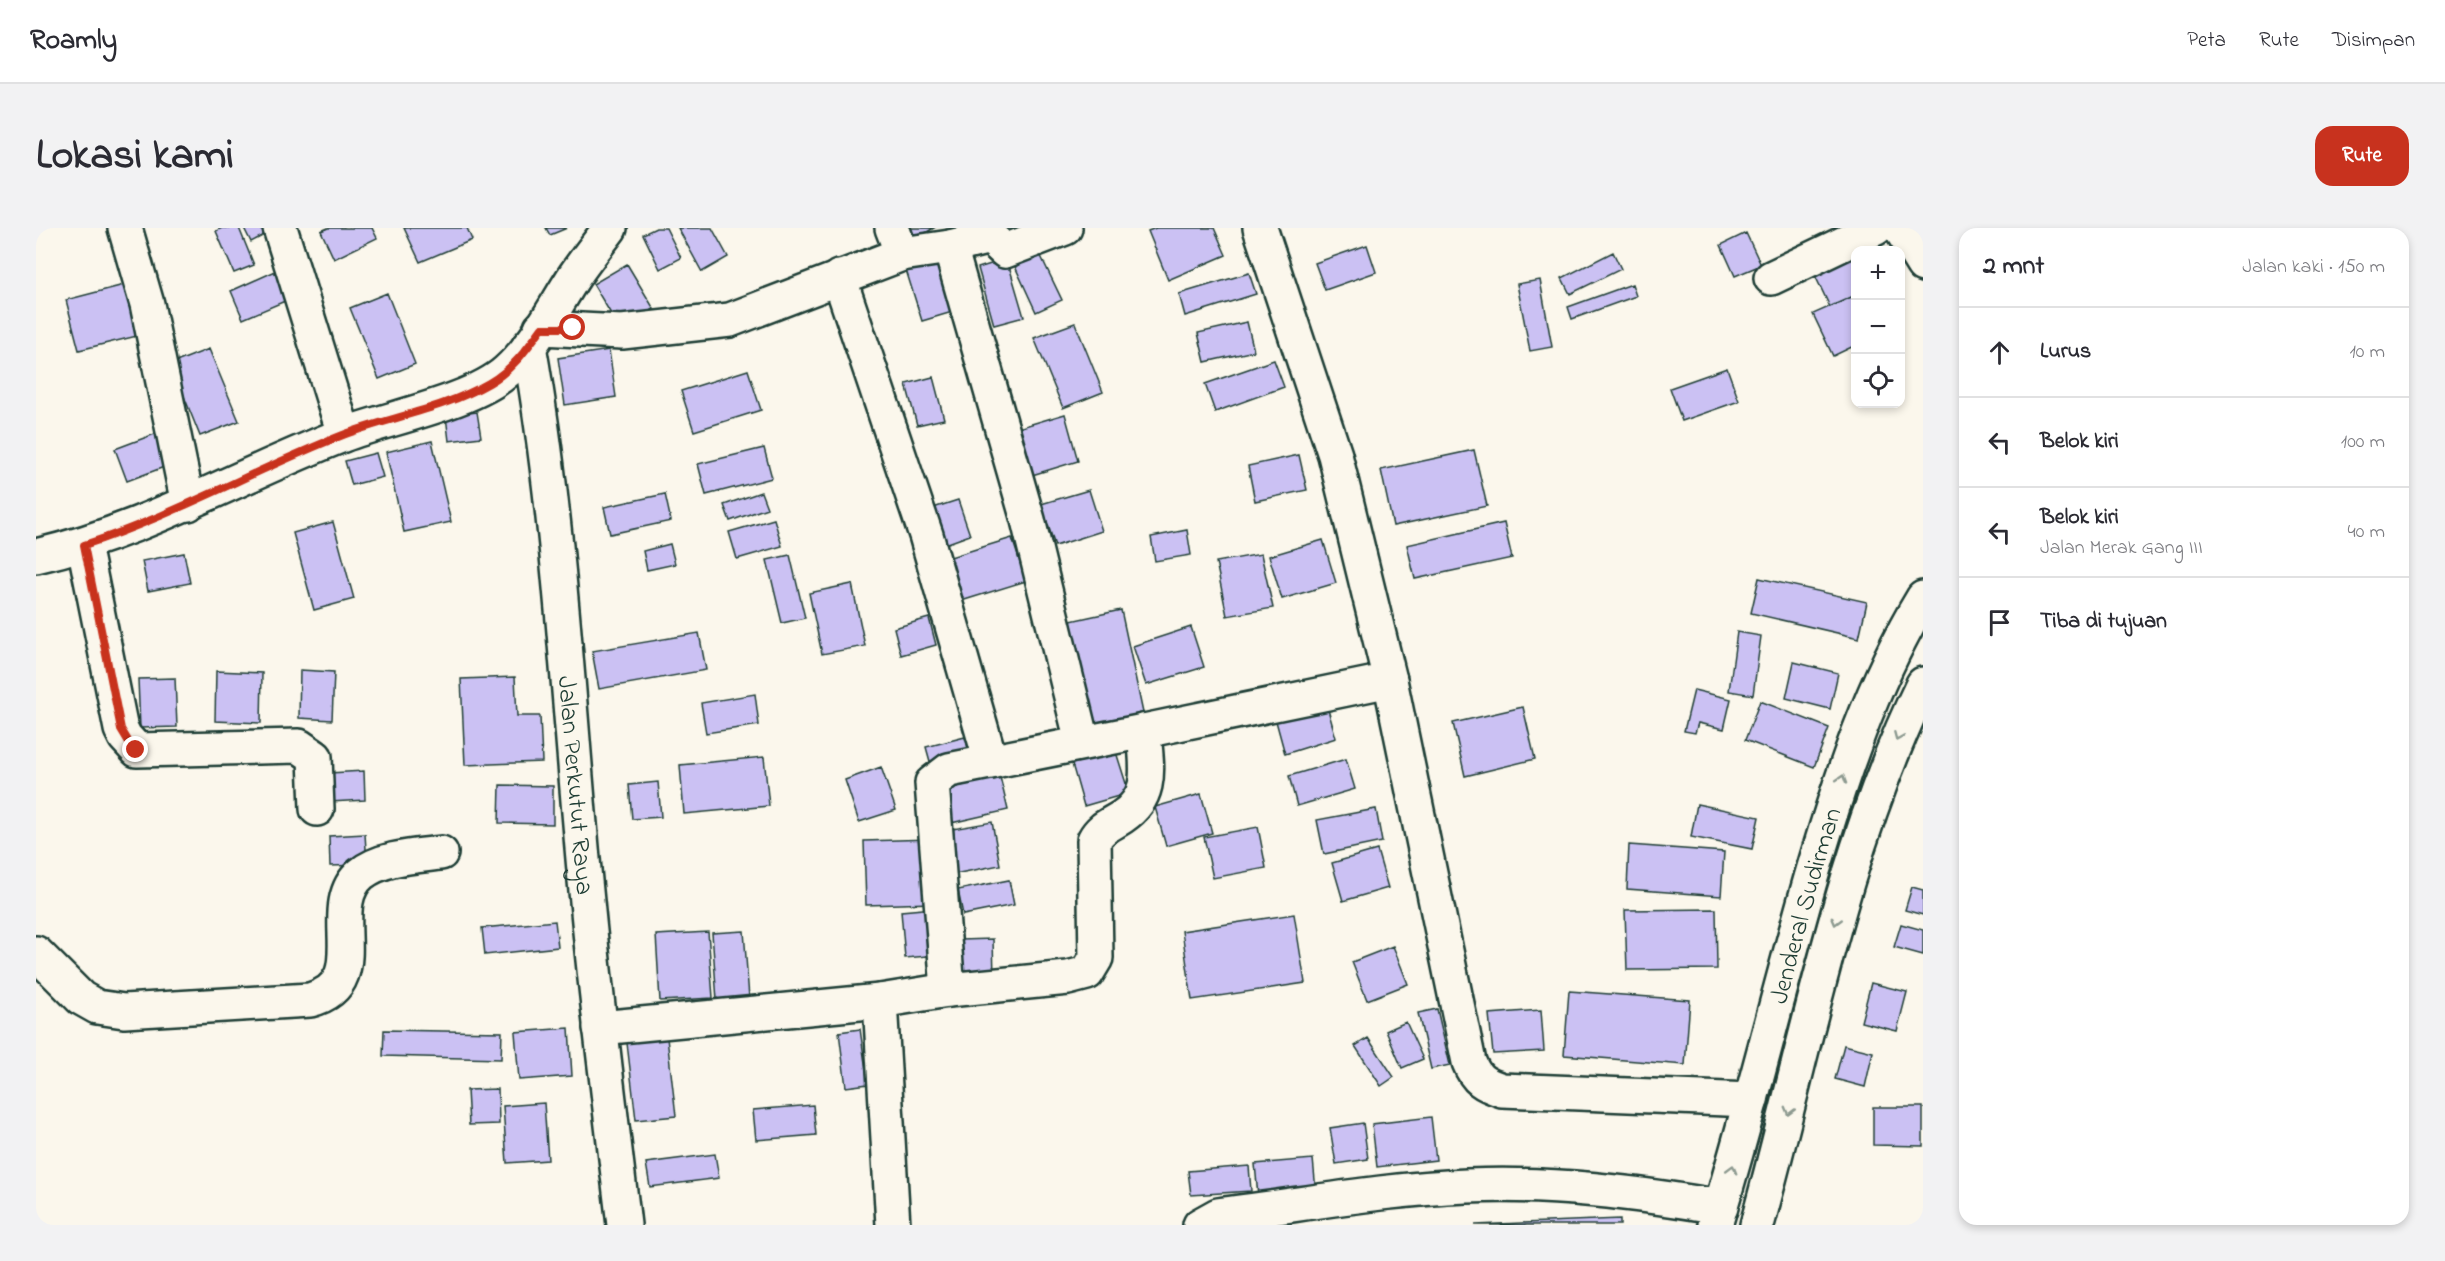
<!DOCTYPE html>
<html lang="id">
<meta charset="utf-8">
<style>
:root{--surface:#fff;--page:#f2f2f3;--text:#2b2b33;--muted:#7c7c81;--line:#e1e1e2;--accent:#c8321e}
body{margin:0;font-family:"Indie Flower",sans-serif;background:var(--page);color:var(--text)}
.controls{position:absolute;right:18px;top:18px;display:grid;overflow:hidden;border-radius:12px;box-shadow:0 3px 9px #0003}
.controls button{width:54px;height:54px;display:grid;place-items:center;padding:0;border:0;border-bottom:2px solid var(--line);background:var(--surface);color:var(--text);font:30px sans-serif}
.stop{position:absolute;width:18px;height:18px;margin:-14px;border:4px solid #c8321e;border-radius:50%;background:#fff}
.stop.end{background:#c8321e;border-color:#fff;box-shadow:0 2px 6px #0008}
.list{margin:0;padding:0;list-style:none}
h2{display:flex;justify-content:space-between;align-items:center;height:78px;margin:0;padding:0 24px;font-size:26px}
h2 small{font-size:20px;font-weight:400;color:var(--muted)}
.list li{display:grid;grid-template-columns:39px 1fr auto;gap:18px;align-items:center;box-sizing:border-box;height:90px;padding:0 24px;border-top:2px solid var(--line)}
.list b{display:block;font-size:22px;white-space:nowrap}
.list p{margin:0;font-size:20px;white-space:nowrap;color:var(--muted)}
.list em{font-size:20px;font-style:normal;color:var(--muted)}
.icon{flex:none;width:33px;height:33px;fill:none;stroke:currentColor;stroke-width:2;stroke-linecap:round;stroke-linejoin:round}
.map{position:relative;flex:none;width:1887px;height:997px;overflow:hidden;border-radius:18px}
header{display:flex;align-items:center;gap:36px;box-sizing:border-box;height:84px;padding:0 30px;background:var(--surface);border-bottom:2px solid var(--line)}
header strong{font-size:28px}
nav{display:flex;gap:33px;margin-inline-start:auto;font-size:21px}
.intro{display:flex;align-items:center;justify-content:space-between;box-sizing:border-box;height:144px;padding:0 36px}
h1{margin:0;font-size:42px}
.button{padding:15px 27px;border-radius:18px;background:var(--accent);color:#fff;font-size:21px;font-weight:700}
main{display:flex;gap:36px;padding:0 36px}
aside{flex:1;background:var(--surface);border-radius:18px;box-shadow:0 3px 9px #0003}
.map>svg:first-child{display:block}
</style>
<header>
<strong>Roamly</strong>
<nav><a>Peta</a><a>Rute</a><a>Disimpan</a></nav>
</header>
<div class="intro"><h1>Lokasi kami</h1><a class="button">Rute</a></div>
<main>
<div class="map">
<svg width="1887" height="997" viewBox="0 0 1887 997">
<rect width="100%" height="100%" fill="#fbf7ec"/>
<filter id="ink" filterUnits="userSpaceOnUse"><feTurbulence type="fractalNoise" baseFrequency=".0167" numOctaves="2"/><feDisplacementMap in="SourceGraphic" scale="12" xChannelSelector="R" yChannelSelector="G"/><feConvolveMatrix kernelMatrix="1 2 1 2 8 2 1 2 1" color-interpolation-filters="sRGB"/></filter>
<g filter="url(#ink)">
<path fill="#cbc1f3" stroke="#1f3d34" stroke-width="1.5" d="M186 0H203L218 37 198 45 180 3Z
M208 0H237L238 2 215 14Z
M292 0H336L341 10 298 31 285 3Z
M368 0H431L436 12 384 34Z
M510 0H531L514 7Z
M620 0H630L645 30 624 41 607 6Z
M642 0H676L692 29 666 44Z
M874 0H898L880 10Z
M1120 0H1178L1190 27 1132 52 1112 3Z
M1710 5 1725 37 1699 48 1685 17Z
M1829 16 1832 22H1820V67L1794 79 1776 41Z
M1331 17 1340 44 1289 62 1279 35Z
M1002 22 1026 72 1000 84 977 34Z
M1577 24 1585 41 1534 66 1526 50Z
M907 31 923 82 886 93 870 42Z
M971 31 988 89 958 97 942 40Z
M591 36 618 81 584 101 557 56Z
M244 41 256 70 207 91 195 63Z
M1213 45 1220 66 1149 88 1143 66Z
M1504 52 1516 119 1494 123 1481 56Z
M1596 56 1600 68 1536 91 1532 79Z
M88 57 101 108 43 122 30 72Z
M351 65 379 136 343 151 314 80Z
M1820 67V117L1797 128 1777 86Z
M1211 94 1218 123 1169 134 1162 105Z
M1039 95 1067 164 1027 180 998 110Z
M173 121 203 193 164 208 135 136Z
M573 122 580 169 529 177 522 130Z
M1238 132 1248 159 1179 184 1169 156Z
M1691 140 1703 173 1646 193 1634 160Z
M712 142 725 182 658 203 645 163Z
M897 149 908 191 881 197 870 156Z
M441 184 445 209 413 213 410 188Z
M1029 186 1042 233 996 247 982 200Z
M124 204 136 236 91 253 79 221Z
M396 213 415 294 368 304 350 224Z
M728 220 736 250 670 267 662 236Z
M1438 222 1451 278 1357 298 1345 242Z
M340 225 347 249 316 257 309 233Z
M1263 227 1271 262 1219 273 1212 238Z
M1053 262 1066 303 1019 318 1005 276Z
M725 264 731 280 694 293 688 277Z
M629 266 635 293 574 306 568 279Z
M922 272 934 307 901 319 888 283Z
M738 291 746 318 701 331 693 304Z
M297 294 318 371 278 382 257 305Z
M1468 295 1476 330 1379 351 1371 317Z
M1151 302 1155 327 1119 333 1115 309Z
M976 310 990 353 922 374 908 331Z
M1287 312 1300 355 1246 371 1233 328Z
M634 316 639 336 611 342 607 323Z
M148 325 154 355 112 363 106 333Z
M1225 326 1237 380 1191 388 1180 334Z
M754 327 769 390 746 395 731 332Z
M1723 350 1831 374 1823 410 1715 385Z
M816 356 829 418 786 426 773 365Z
M1085 382 1110 499 1056 511 1030 394Z
M893 390 900 417 865 427 858 400Z
M1155 399 1168 439 1110 457 1097 418Z
M1701 404 1725 408 1717 467 1693 463Z
M663 405 670 442 563 461 556 423Z
M1758 434 1802 445 1794 481 1750 470Z
M264 442 298 444 296 492 263 490Z
M180 443 226 445 225 495 179 493Z
M479 449 481 488H504L506 534 429 537 425 451Z
M139 450 141 499 104 500 102 451Z
M1658 462 1695 471 1688 501 1662 495 1659 505 1648 503Z
M719 466 723 497 670 505 665 475Z
M1724 473 1793 500 1778 539 1709 512Z
M1291 478 1300 510 1249 526 1240 493Z
M1487 479 1499 531 1429 548 1417 495Z
M929 509 934 527 895 537 890 519Z
M1080 524 1093 565 1048 578 1036 536Z
M728 529 733 578 648 586 644 537Z
M1310 531 1319 561 1261 578 1253 548Z
M845 539 860 582 823 594 809 552Z
M328 543 329 572 294 574 293 545Z
M964 549 972 582 915 595 907 562Z
M622 554 625 589 596 591 593 557Z
M464 557 517 558V596L463 595Z
M1165 566 1176 605 1130 618 1119 579Z
M1661 576 1723 589 1716 621 1655 609Z
M1340 581 1346 614 1288 626 1281 592Z
M956 594 964 637 913 647 905 603Z
M1222 599 1230 640 1177 650 1168 609Z
M329 606 331 637 294 638 293 608Z
M896 611 898 675 830 677 828 613Z
M1593 617 1688 624 1685 668 1591 661Z
M1341 622 1352 660 1307 673 1296 635Z
M973 652 978 677 927 687 922 662Z
M1876 659 1887 662V687L1869 682Z
M898 680 903 727 869 730 865 683Z
M1680 681 1681 741 1591 742 1589 682Z
M1258 686 1269 755 1156 772 1146 703Z
M519 693 522 719 449 727 446 700Z
M1865 696 1887 702V727L1858 719Z
M708 703 713 770 681 772 676 705Z
M672 704 677 770 624 773 620 707Z
M957 711 958 750H924V712Z
M1357 718 1372 756 1331 772 1316 734Z
M1835 755 1871 764 1861 803 1825 794Z
M1533 763 1654 772 1649 837 1528 827Z
M1401 781 1414 837 1395 841 1382 785Z
M1505 782 1508 823 1457 826 1453 786Z
M1370 794 1387 831 1366 840 1350 803Z
M533 800 536 848 483 852 479 804Z
M824 801 832 856 810 859 803 804Z
M348 802 466 804 465 831 347 828Z
M631 810 640 888 600 892 591 815Z
M1332 810 1358 849 1345 858 1319 818Z
M1808 817 1837 824 1829 859 1799 851Z
M462 861 463 896 433 897 431 862Z
M508 875 512 932 471 935 467 878Z
M777 877 780 907 720 912 717 882Z
M1837 879H1887V918L1837 917Z
M1395 889 1400 932 1341 939 1336 896Z
M1327 895 1332 931 1300 936 1294 900Z
M679 926 683 950 614 959 610 935Z
M1277 931 1280 963 1222 968 1219 936Z
M1213 938 1215 963 1155 967 1152 943Z
M1584 991V997H1439Z"/>
<g fill="none" stroke-linecap="round" stroke-linejoin="round">
<g stroke="#1f3d34" stroke-width="38">
<g id="minor">
<path d="M89 0 111 76 152 276"/>
<path d="M244 0 308 206"/>
<path d="M856 0 866 26"/>
<path d="M1224 0 1299 227 1354 452 1433 834C1440 852 1448 856 1466 862L1715 872"/>
<path d="M1864 0 1887 37"/>
<path d="M914 19 992 292 1046 514"/>
<path d="M803 49 890 307 955 534"/>
<path d="M1735 50 1840 0"/>
<path d="M505 100 586 104 694 92 866 26 914 19 954 9 969 23 1029 0"/>
<path id="s1" d="M493 118C521 276 530 436 544 596 555 730 572 863 588 997"/>
<path d="M48 317 85 501 89 509 101 522 263 518 279 529 281 581"/>
<path d="M0 328C109 303 203 247 307 207 352 190 437 174 471 143 500 117 518 79 539 47 550 31 562 16 574 0"/>
<path d="M0 725 45 770 61 779 88 783 274 772C340 755 285 680 325 646 346 629 381 628 405 625"/>
<path d="M912 762 896 555 913 542 1108 503"/>
<path d="M844 773 857 997"/>
<path d="M564 800 844 773 912 762 1032 750 1051 745 1060 730 1058 612C1065 599 1074 597 1086 589 1119 567 1110 537 1108 503L1354 452"/>
<path d="M1164 997 1182 987C1264 977 1348 961 1431 958 1516 954 1601 965 1685 979"/>
</g>
</g>
<g stroke="#1f3d34" stroke-width="38">
<g id="highway">
<path id="s2" d="M1679 997C1715 880 1743 760 1777 643 1805 549 1836 454 1887 370"/>
<path d="M1721 997C1771 816 1804 626 1887 456"/>
</g>
</g>
<use href="#minor" stroke="#fbf7ec" stroke-width="33"/>
<use href="#highway" stroke="#fbf7ec" stroke-width="33"/>
</g>
<defs><path id="oneway-chevron" d="M-2-3.5L2.5 0L-2 3.5" fill="none" stroke-width="1.6" stroke-linecap="round" stroke-linejoin="round" transform="scale(1.5)"/></defs>
<g stroke="#8d9a90">
<use href="#oneway-chevron" transform="translate(1862 509) rotate(113)"/>
<use href="#oneway-chevron" transform="translate(1806 551) rotate(-72)"/>
<use href="#oneway-chevron" transform="translate(1800 693) rotate(105)"/>
<use href="#oneway-chevron" transform="translate(1753 883) rotate(105)"/>
<use href="#oneway-chevron" transform="translate(1696 941) rotate(-74)"/>
</g>
</g>
<g fill="none" stroke-linecap="round" stroke-linejoin="round" filter="url(#ink)">
<path stroke="#c8321e" stroke-width="8" d="M100 522 94 516 85 501 48 317C137 288 220 241 307 207 355 189 408 181 453 155 476 142 491 121 506 100H537"/>
</g>
<g text-anchor="middle" stroke-width="5" stroke-linejoin="round" paint-order="stroke">
<g font-size="26" fill="#1f3d34" stroke="#fbf7ec">
<text dy="9" stroke="none"><textPath href="#s1" startOffset="442">Jalan Perkutut Raya</textPath></text>
<text dy="9" stroke="none"><textPath href="#s2" startOffset="332">Jenderal Sudirman</textPath></text>
</g>
</g>
</svg>
<div class="controls">
<button>+</button>
<button>−</button>
<button><svg class="icon" aria-label="locate" viewBox="0 0 24 24"><circle cx="12" cy="12" r="6"/><path d="M12 2v4M12 18v4M2 12h4M18 12h4"/></svg></button>
</div>
<div class="stop" style="left:537px;top:100px"></div>
<div class="stop end" style="left:100px;top:522px"></div>
</div>
<aside>
<h2>2 mnt<small>Jalan kaki · 150 m</small></h2>
<ul class="list">
<li><svg class="icon" aria-label="ahead" viewBox="0 0 24 24"><path d="M12 20V5M6 11l6-6 6 6"/></svg><div><b>Lurus</b></div><em>10 m</em></li>
<li><svg class="icon" aria-label="left" viewBox="0 0 24 24"><path d="M17 20v-9H6M10 6l-5 5 5 5"/></svg><div><b>Belok kiri</b></div><em>100 m</em></li>
<li><svg class="icon" aria-label="left" viewBox="0 0 24 24"><path d="M17 20v-9H6M10 6l-5 5 5 5"/></svg><div><b>Belok kiri</b><p>Jalan Merak Gang III</p></div><em>40 m</em></li>
<li><svg class="icon" aria-label="arrive" viewBox="0 0 24 24"><path d="M6 21V4h12l-3 4 3 4H6"/></svg><div><b>Tiba di tujuan</b></div></li>
</ul>
</aside>
</main>
